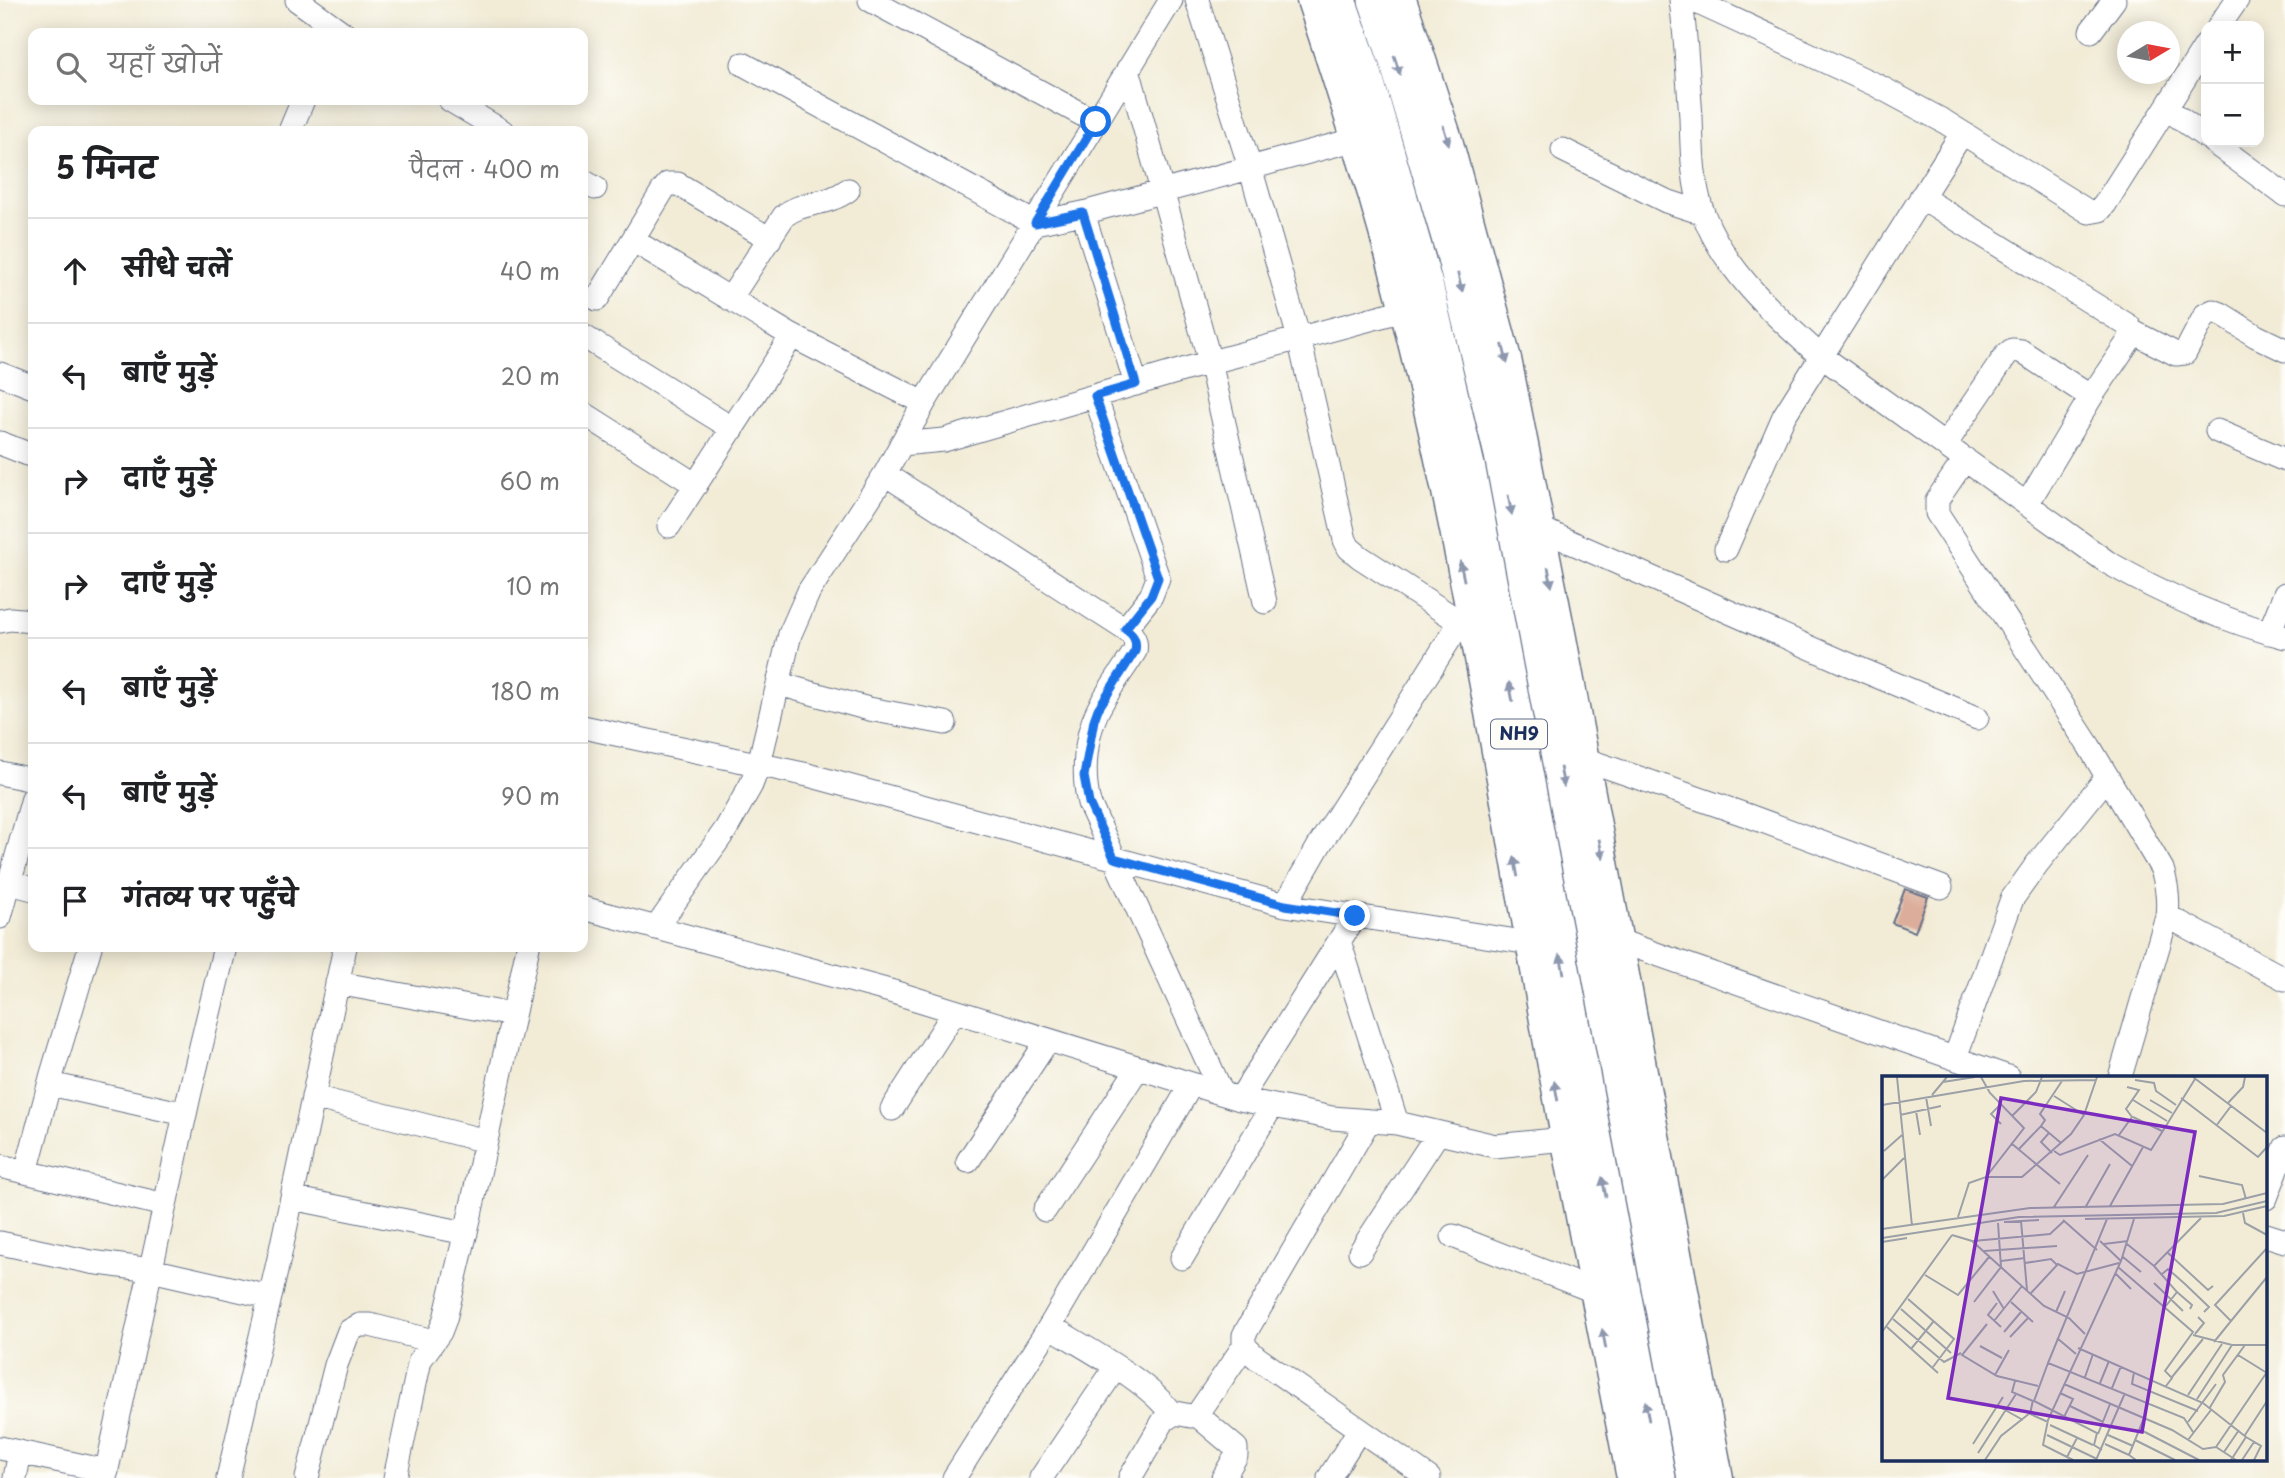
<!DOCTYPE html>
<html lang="hi">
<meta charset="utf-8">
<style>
:root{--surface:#fff;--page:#f2f2f2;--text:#202124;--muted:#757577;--line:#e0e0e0}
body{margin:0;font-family:"Playpen Sans","Playpen Sans Deva",sans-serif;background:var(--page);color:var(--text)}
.controls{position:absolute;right:21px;top:21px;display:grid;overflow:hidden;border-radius:14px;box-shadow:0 4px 18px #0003}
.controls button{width:63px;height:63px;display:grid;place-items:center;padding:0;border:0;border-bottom:2px solid var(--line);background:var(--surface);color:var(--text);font:35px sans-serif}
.compass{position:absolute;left:2117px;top:21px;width:63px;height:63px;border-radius:50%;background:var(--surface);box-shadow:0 4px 18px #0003;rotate:80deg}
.stop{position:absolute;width:21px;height:21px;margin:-16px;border:5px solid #1a73e8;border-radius:50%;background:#fff}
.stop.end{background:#1a73e8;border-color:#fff;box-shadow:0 2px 7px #0008}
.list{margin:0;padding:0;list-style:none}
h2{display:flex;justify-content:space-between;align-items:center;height:91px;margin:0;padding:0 28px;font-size:30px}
h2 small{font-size:23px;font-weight:400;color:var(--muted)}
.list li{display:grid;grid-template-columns:46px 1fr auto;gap:21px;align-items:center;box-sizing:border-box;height:105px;padding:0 28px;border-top:2px solid var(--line)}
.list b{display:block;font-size:26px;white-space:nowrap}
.list em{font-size:23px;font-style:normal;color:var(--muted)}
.icon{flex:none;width:38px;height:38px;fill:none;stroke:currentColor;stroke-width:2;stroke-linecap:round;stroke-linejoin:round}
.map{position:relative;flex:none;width:2285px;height:1478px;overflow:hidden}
.search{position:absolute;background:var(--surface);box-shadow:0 4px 18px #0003;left:28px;top:28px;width:560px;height:77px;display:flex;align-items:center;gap:18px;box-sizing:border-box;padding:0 24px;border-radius:14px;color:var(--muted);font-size:26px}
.panel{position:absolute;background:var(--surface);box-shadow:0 4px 18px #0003;left:28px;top:126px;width:560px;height:826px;border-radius:14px}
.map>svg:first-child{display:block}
</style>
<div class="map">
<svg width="2285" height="1478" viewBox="0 0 2285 1478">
<rect width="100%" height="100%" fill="#fdfcf7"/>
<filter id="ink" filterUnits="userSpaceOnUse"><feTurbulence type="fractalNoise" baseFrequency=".0143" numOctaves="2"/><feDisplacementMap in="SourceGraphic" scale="14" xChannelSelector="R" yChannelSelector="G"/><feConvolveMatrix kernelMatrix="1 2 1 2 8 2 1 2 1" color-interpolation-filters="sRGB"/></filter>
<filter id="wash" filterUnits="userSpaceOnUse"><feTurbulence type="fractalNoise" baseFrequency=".00686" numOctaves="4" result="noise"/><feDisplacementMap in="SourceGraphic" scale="28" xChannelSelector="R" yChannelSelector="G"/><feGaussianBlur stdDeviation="1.57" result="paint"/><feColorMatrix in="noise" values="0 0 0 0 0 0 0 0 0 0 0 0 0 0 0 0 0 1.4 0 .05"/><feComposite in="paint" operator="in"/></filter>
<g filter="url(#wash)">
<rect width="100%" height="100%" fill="#f2ecd7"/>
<g id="blocks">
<path fill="#dbad9a" d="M1905 889 1928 897 1915 932 1892 923Z"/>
</g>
</g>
<g filter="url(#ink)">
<use href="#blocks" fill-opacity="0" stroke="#667188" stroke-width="2"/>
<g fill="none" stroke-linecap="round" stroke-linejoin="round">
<g stroke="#667188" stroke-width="25">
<path id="minor" d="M297 0 343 33
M870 0 1096 122
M1197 0 1250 167 1299 338 1345 540 1349 548 1360 557 1460 622
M1681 0C1686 39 1688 78 1691 117 1692 148 1692 183 1703 213 1724 269 1773 314 1817 353L2107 562C2161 593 2224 621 2285 637
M1692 0 1876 85 1945 122 2089 212 2100 210 2105 204 2206 45
M2219 26 2237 0
M2091 31 2114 0
M743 64 1035 223 1083 213 1357 139
M1128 69 1210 362 1265 602
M450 100 502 131
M2166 108 2206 137
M290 131 303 100
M2213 142 2285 195
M1563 150 1666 201 1703 213
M583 181 595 188
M1921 197 2129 326 2131 331 2130 339 2091 397 2027 504
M1083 213 1136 384
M634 241 792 336 924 403
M597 299 663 190 668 184H678L770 239
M730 299 784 216C801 201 827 206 848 190
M2131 331 2176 354 2185 353 2205 315 2213 311 2221 314 2256 336 2285 350
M583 336 733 429
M0 374 33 387
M1095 396 1158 578 1151 596 1125 629
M583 413 696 485
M2217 431 2285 460
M0 443 33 456
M901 444 944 440 1193 367 1404 310
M1945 445 2006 355 2012 350 2021 351 2091 397
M1965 459 1937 500V513L2089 746 2162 869C2167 885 2169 899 2167 916L2120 1077
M885 474 1125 629C1134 635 1137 641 1135 651 1123 671 1107 691 1097 712 1085 738 1082 774 1089 803L1222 1093
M669 526 792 336
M1541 529 1843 662 1977 718
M1726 549 1784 416 1962 133
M0 621 10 619 33 621
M2269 633 2285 594
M779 684 869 709 945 723
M583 727 808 775 1285 905 1530 943
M1584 759 1749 816 1941 887
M0 773 33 780
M10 883 33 889
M1285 905 1320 844 1468 610
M583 908 890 991 1240 1099 1332 1118 1397 1123 1495 1146 1565 1139
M2167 916 2285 979
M0 917 33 798
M656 928 726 829 751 785 759 764 790 634 809 591 885 474 924 403 1171 0
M1339 941 1397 1123
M1619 941 2008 1077
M337 983 513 1015
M1955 1058 2012 899 2037 864 2107 777
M50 1084 185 1114
M313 1097 486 1141
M1240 1099 1355 916
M892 1109 955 1011
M1368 1122 1244 1335V1346L1257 1358 1429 1478
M968 1161 1048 1040
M0 1166 165 1205
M26 1172 52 1074 90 947
M292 1198 466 1233
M2266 1198 2285 1148
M1045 1210 1138 1068
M2266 1235 2285 1241
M1453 1236 1594 1291
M0 1243 91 1262 151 1270 270 1297
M1360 1252 1438 1133
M1182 1258 1272 1106
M1050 1326C1086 1349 1146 1379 1171 1413
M1197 1415 1236 1448V1456L1223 1478
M0 1448 107 1471
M15 1478 20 1452
M105 1478 189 1096 225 947
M228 1478 280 1254 345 947
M307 1478 336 1365 349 1331 360 1325H370L433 1341
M395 1478 420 1360 440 1332 445 1319 470 1215 528 947
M954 1478 1050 1326 1191 1085
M1041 1478 1116 1367
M1130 1478 1164 1420 1175 1413 1191 1416 1197 1415 1244 1346
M1329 1478 1359 1430"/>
</g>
<g stroke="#667188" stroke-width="31">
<path id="major" d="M1311 0C1344 99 1375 198 1401 298 1460 527 1497 760 1539 992 1567 1155 1599 1316 1631 1478
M1402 0 1447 136 1507 359 1562 638 1719 1478"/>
</g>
<g stroke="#667188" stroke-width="36">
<path id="highway" d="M1339 0 1366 77 1426 285 1469 470 1659 1478
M1375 0 1397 64 1453 254 1501 455 1694 1478"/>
</g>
<use href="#minor" stroke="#fff" stroke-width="23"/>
<use href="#major" stroke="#fff" stroke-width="28"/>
<use href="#highway" stroke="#fff" stroke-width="33"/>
</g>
<defs><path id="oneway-solid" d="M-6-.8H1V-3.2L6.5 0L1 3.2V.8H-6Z" transform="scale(1.75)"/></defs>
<g fill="#8d97ae">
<use href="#oneway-solid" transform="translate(1397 65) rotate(72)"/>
<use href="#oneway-solid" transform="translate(1446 135) rotate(73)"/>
<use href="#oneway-solid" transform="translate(1460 283) rotate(77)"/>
<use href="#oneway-solid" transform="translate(1505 354) rotate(76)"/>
<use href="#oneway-solid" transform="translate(1510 505) rotate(79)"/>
<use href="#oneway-solid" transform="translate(1462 571) rotate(-102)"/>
<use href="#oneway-solid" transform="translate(1550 577) rotate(79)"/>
<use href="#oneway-solid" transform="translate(1511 692) rotate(-101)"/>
<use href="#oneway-solid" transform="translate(1562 777) rotate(79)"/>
<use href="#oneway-solid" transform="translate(1601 849) rotate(79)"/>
<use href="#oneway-solid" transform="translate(1516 867) rotate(-100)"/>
<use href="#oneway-solid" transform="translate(1562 964) rotate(-101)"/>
<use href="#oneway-solid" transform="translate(1556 1091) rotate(-100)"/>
<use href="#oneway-solid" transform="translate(1604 1187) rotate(-101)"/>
<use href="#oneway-solid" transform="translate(1604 1339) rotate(-101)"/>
<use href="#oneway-solid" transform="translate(1647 1411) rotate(-101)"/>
</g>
</g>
<g fill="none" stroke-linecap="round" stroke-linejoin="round" filter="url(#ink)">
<path stroke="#1a73e8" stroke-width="9" d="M1096 122 1035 223 1083 213 1136 384 1095 396 1158 578 1151 596 1125 629C1134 635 1137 641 1135 651L1098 709 1094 720 1084 776 1089 803 1114 858 1285 905 1355 916"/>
</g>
<g text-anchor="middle" stroke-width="5" stroke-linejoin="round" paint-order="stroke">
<rect fill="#fdfcf7" stroke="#5f6c8c" stroke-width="2" x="1491" y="719.5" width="56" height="29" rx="5"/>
<g font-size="18" font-weight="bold" fill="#1b2f5e">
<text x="1519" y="740">NH9</text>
</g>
</g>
<g transform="translate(1882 1076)">
<rect width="385" height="385" fill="#f2ecd7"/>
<path fill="none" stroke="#9ca0a7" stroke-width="2" d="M15 1 30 150M99 1 108 17 142 52 104 101M311 1 385 57M253 4 272 7 274 15 294 29M61 6 93 1M50 19 65 1M172 20 202 39M44 21 49 50M299 22 376 81 385 71M251 24 285 45M268 24 290 37M346 27 361 11 363 1M0 29 142 5 214 4M118 29 109 38 119 48M34 35 38 59M18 39 59 30M130 40 154 16 160 1M251 41 280 55M159 50 163 44 158 38 180 5M334 50 349 30M167 57 159 66 170 77M237 59 250 41 244 33 257 14 245 11M217 63 250 90M129 67 178 108M136 74 159 50 179 67M2 75 20 59M172 75 178 79 233 58 269 74 313 3M317 100 360 109 364 123M0 104 22 82M228 130 261 71M172 131 206 79M203 132 228 88M361 137 363 147 385 159M76 141 87 107 104 101H140L189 58 202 39 215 1M203 143 342 140 385 130M225 143 166 287 302 342 311 356M181 144 215 174M139 145 145 214M122 146 157 144M0 153 148 132 341 128 385 117M70 159 90 165 162 230 187 242 203 258M0 162 137 141 334 137 385 125M91 165 168 158 182 145M218 165 239 185M0 166 25 162M222 168 246 165M245 168 272 190 319 142M102 175 175 170M286 177 326 214 331 210M241 181 259 196M119 185 143 182M143 187 169 183 175 189M272 190 295 216 283 231M236 191 311 256 283 295 290 302 284 310M233 197 249 213M280 198 286 193 303 208 327 231 322 236M43 199 76 219 107 181M272 207 301 235M111 215 122 233M295 216 310 229 308 233M149 217 176 188 195 198 237 187M26 223 72 263 51 291M92 226 119 191 116 147M129 226 151 246M115 227 106 239 119 251M19 233 69 277M174 236 183 215M11 243 62 286 79 277M112 245 140 210M349 245 385 201M105 248 80 279 115 300 156 310M5 251 56 297M0 256 70 159M122 256 139 236M313 258 322 247 316 241M311 259 350 269H385M128 261 146 242M175 262 194 278M332 266 349 245 333 229 385 172M98 270 120 282M196 272 321 327 364 361 349 384M29 273 51 246M356 279 385 297M166 287 152 325 215 357 212 369 220 374M252 296 250 308 316 335M113 299 127 274M203 301 211 278M290 301 321 263M133 305 130 316 151 325M218 307 227 285M182 308 290 354 321 373 334 371 354 384M230 312 239 290M178 317 191 323 182 341M306 319 340 268M315 323 350 269M151 324 148 338 166 346M116 330 141 344M188 330 221 346M327 333 343 306 341 299 363 269M306 346 334 308M168 349 211 369M257 353 317 384M216 358 228 328M165 359 215 383M226 359 251 370M363 359 385 325M364 361 379 370 372 384M253 364 293 384M306 364 329 334M91 368 121 321M223 368 247 379M334 371 385 296M342 376 357 354M96 377 134 318M185 381 195 362M103 384 119 360 148 337M191 384 161 369 166 344 239 185 252 143M214 384 243 317M254 384 247 379 262 342M360 384 372 366"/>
<path fill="#7b2cbf" fill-opacity="0.15" stroke="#7b2cbf" stroke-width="3.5" d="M119 22 313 56 260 356 66 322Z"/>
<rect width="385" height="385" fill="none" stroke="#1b2f5e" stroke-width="3.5"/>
</g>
</svg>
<div class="controls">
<button>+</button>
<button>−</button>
</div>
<svg class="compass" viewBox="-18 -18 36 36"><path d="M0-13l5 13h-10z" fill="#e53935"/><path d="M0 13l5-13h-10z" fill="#757577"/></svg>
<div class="stop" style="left:1096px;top:122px"></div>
<div class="stop end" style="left:1355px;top:916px"></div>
<div class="search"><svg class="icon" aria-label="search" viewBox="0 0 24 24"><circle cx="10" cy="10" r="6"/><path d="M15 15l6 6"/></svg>यहाँ खोजें</div>
<section class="panel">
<h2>5 मिनट<small>पैदल · 400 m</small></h2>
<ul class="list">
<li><svg class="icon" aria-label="ahead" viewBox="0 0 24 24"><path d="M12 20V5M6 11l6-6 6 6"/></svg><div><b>सीधे चलें</b></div><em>40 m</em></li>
<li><svg class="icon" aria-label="left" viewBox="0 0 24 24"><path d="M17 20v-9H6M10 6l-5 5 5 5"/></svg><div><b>बाएँ मुड़ें</b></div><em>20 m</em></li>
<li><svg class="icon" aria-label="right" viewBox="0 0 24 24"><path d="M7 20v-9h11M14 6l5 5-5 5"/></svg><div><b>दाएँ मुड़ें</b></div><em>60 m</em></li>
<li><svg class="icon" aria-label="right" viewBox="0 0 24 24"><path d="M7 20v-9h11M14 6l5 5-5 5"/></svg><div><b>दाएँ मुड़ें</b></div><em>10 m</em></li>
<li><svg class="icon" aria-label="left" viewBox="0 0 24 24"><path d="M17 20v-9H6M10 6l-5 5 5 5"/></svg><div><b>बाएँ मुड़ें</b></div><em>180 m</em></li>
<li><svg class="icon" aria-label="left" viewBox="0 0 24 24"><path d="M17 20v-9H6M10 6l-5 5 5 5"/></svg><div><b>बाएँ मुड़ें</b></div><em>90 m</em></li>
<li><svg class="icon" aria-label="arrive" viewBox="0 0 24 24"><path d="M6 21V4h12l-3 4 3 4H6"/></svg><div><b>गंतव्य पर पहुँचे</b></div></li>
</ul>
</section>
</div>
